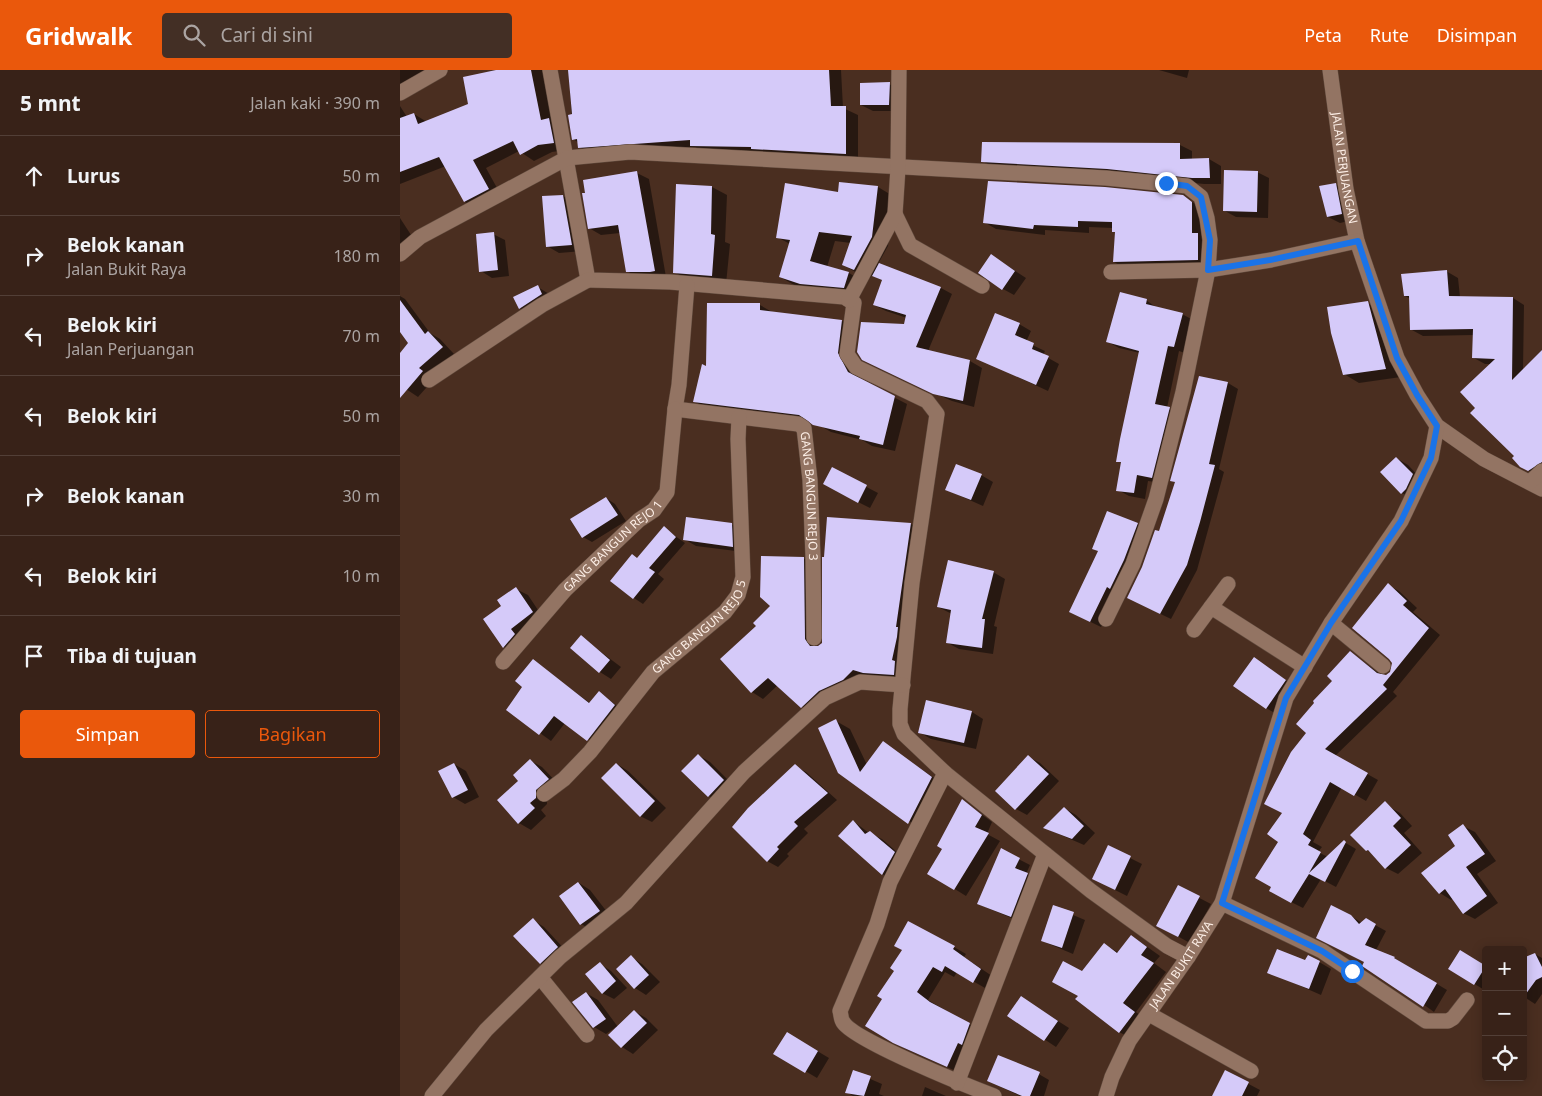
<!DOCTYPE html>
<html lang="id">
<meta charset="utf-8">
<style>
:root{--surface:#382218;--page:#432f25;--text:#f1f3f6;--muted:#aba4a2;--line:#523f37;--accent:#ea580c}
body{margin:0;font-family:"Noto Sans",sans-serif;background:var(--page);color:var(--text)}
.controls{position:absolute;right:15px;bottom:15px;display:grid;overflow:hidden;border-radius:5px;box-shadow:0 2px 12px #0003}
.controls button{width:45px;height:45px;display:grid;place-items:center;padding:0;border:0;border-bottom:1px solid var(--line);background:var(--surface);color:var(--text);font:25px sans-serif}
.stop{position:absolute;width:15px;height:15px;margin:-11px;border:4px solid #1a73e8;border-radius:50%;background:#fff}
.stop.end{background:#1a73e8;border-color:#fff;box-shadow:0 1px 5px #0008}
.list{margin:0;padding:0;list-style:none}
h2{display:flex;justify-content:space-between;align-items:center;height:65px;margin:0;padding:0 20px;font-size:21px}
h2 small{font-size:16px;font-weight:400;color:var(--muted)}
.list li{display:grid;grid-template-columns:32px 1fr auto;gap:15px;align-items:center;box-sizing:border-box;height:80px;padding:0 20px;border-top:1px solid var(--line)}
.list b{display:block;font-size:19px;white-space:nowrap}
.list p{margin:0;font-size:16px;white-space:nowrap;color:var(--muted)}
.list em{font-size:16px;font-style:normal;color:var(--muted)}
.actions{display:flex;gap:10px;padding:15px 20px}
.actions a{flex:1;padding:11px 0;border:1px solid var(--accent);border-radius:5px;text-align:center;font-size:18px;color:var(--accent)}
.actions .main{background:var(--accent);color:#fff}
.icon{flex:none;width:28px;height:28px;fill:none;stroke:currentColor;stroke-width:2;stroke-linecap:round;stroke-linejoin:round}
.map{position:relative;flex:none;width:1142px;height:1026px;overflow:hidden}
header{display:flex;align-items:center;gap:30px;box-sizing:border-box;height:70px;padding:0 25px;background:var(--accent);color:#fff}
header strong{font-size:24px}
nav{display:flex;gap:28px;margin-inline-start:auto;font-size:18px}
.search{width:350px;height:45px;background:var(--page);display:flex;align-items:center;gap:12px;box-sizing:border-box;padding:0 18px;border-radius:5px;color:var(--muted);font-size:19px}
main{display:flex}
aside{flex:1;background:var(--surface)}
.map>svg:first-child{display:block}
</style>
<header>
<strong>Gridwalk</strong>
<div class="search"><svg class="icon" aria-label="search" viewBox="0 0 24 24"><circle cx="10" cy="10" r="6"/><path d="M15 15l6 6"/></svg>Cari di sini</div>
<nav><a>Peta</a><a>Rute</a><a>Disimpan</a></nav>
</header>
<main>
<aside>
<h2>5 mnt<small>Jalan kaki · 390 m</small></h2>
<ul class="list">
<li><svg class="icon" aria-label="ahead" viewBox="0 0 24 24"><path d="M12 20V5M6 11l6-6 6 6"/></svg><div><b>Lurus</b></div><em>50 m</em></li>
<li><svg class="icon" aria-label="right" viewBox="0 0 24 24"><path d="M7 20v-9h11M14 6l5 5-5 5"/></svg><div><b>Belok kanan</b><p>Jalan Bukit Raya</p></div><em>180 m</em></li>
<li><svg class="icon" aria-label="left" viewBox="0 0 24 24"><path d="M17 20v-9H6M10 6l-5 5 5 5"/></svg><div><b>Belok kiri</b><p>Jalan Perjuangan</p></div><em>70 m</em></li>
<li><svg class="icon" aria-label="left" viewBox="0 0 24 24"><path d="M17 20v-9H6M10 6l-5 5 5 5"/></svg><div><b>Belok kiri</b></div><em>50 m</em></li>
<li><svg class="icon" aria-label="right" viewBox="0 0 24 24"><path d="M7 20v-9h11M14 6l5 5-5 5"/></svg><div><b>Belok kanan</b></div><em>30 m</em></li>
<li><svg class="icon" aria-label="left" viewBox="0 0 24 24"><path d="M17 20v-9H6M10 6l-5 5 5 5"/></svg><div><b>Belok kiri</b></div><em>10 m</em></li>
<li><svg class="icon" aria-label="arrive" viewBox="0 0 24 24"><path d="M6 21V4h12l-3 4 3 4H6"/></svg><div><b>Tiba di tujuan</b></div></li>
</ul>
<div class="actions"><a class="main">Simpan</a><a>Bagikan</a></div>
</aside>
<div class="map">
<svg width="1142" height="1026" viewBox="0 0 1142 1026">
<rect width="100%" height="100%" fill="#4a2e20"/>
<path fill="#0007" d="M0 0H35L0 31Z
M102 0H143L152 51 166 80 152 82 134 91 119 81 86 98 102 127 78 139 65 132 46 96 0 114V36L7 47 14 44 27 52 70 35Z
M169 0H441L443 38 458 45V90L304 82 295 77 192 84 179 77V73L173 69Z
M759 0H789L787 8Z
M489 14 501 20V41H473L461 35Z
M583 73 780 75 792 81V90L809 89 821 96V114H804L720 105 594 98 583 91Z
M857 102 869 108 868 148 836 147 825 141Z
M237 103 249 109 266 207 239 208 227 201 220 163 201 165 189 158Z
M935 114 947 121 953 150 940 153 928 147Z
M312 117 327 125 325 172 330 174 326 214 289 211 275 202Z
M478 117 493 126 488 176 478 194 541 218 552 224 528 281 570 291 582 298 574 337 552 331 475 296 506 256 507 248 486 241 474 235 483 211 472 205 470 208 459 204 443 195 451 173 435 171 427 197 449 203 464 212 460 226 417 222 396 216 380 207 390 174 377 167 439 123Z
M163 126 174 133 183 181 159 183 147 176Z
M783 126 803 139 809 196 725 198 714 192 717 163 713 161V158L689 157V163L645 160V165L596 159 584 152Z
M0 148 15 171 0 181Z
M93 164 105 170 109 206 92 208 81 201Z
M591 185 626 208 614 225 603 219Z
M1046 201 1058 208 1060 227 1113 228 1124 235 1123 300 1142 280V405L1140 407 1121 396 1116 386 1071 343 1077 338 1091 294H1085L1074 288V265L1023 266 1012 260 1011 229 1005 226Z
M138 217 149 224 131 245 120 238Z
M0 226 5 229 30 263 40 269 54 284 30 305 34 309 18 327 0 315V285L10 273 0 260Z
M746 230 757 238 782 244 793 250 785 283 779 281 767 338 780 345 762 413 748 411 745 429 729 426 718 420 722 393 718 391 740 283 719 278 708 272Z
M967 233 983 242 1001 307 959 313 944 304Z
M360 235 372 242 442 251 454 258 450 291 460 310 507 334 495 381 472 376 462 370 431 362 412 351 306 338 294 331 308 297Z
M619 254 631 261 626 272 645 281 643 285 659 294 648 321 577 288Z
M800 307 828 313 838 319 819 399 824 402 797 500 771 549 738 533 776 413 772 410Z
M996 388 1008 395 1024 412 1013 429 1002 423Z
M432 399 478 423 470 438 436 421Z
M581 405 593 412 583 436 547 420Z
M206 428 215 434 226 451 192 472 183 467Z
M428 449 511 454 522 461 505 611 475 609 413 643 401 636 378 615 363 629 352 622 358 556 403 488 415 495 416 576 417 578 423 574Z
M331 454 343 461 344 482 296 476 284 469Z
M737 454 747 460 701 557 670 542 700 482 693 478Z
M264 458 285 473 258 504 264 509 243 534 234 528 238 489Z
M593 502 605 509 594 556 597 557 593 584 559 579 548 573 552 544 538 537Z
M988 515 999 521 1017 538 1013 542 1040 565 993 622 997 626 935 686 978 710 966 731 942 717 913 772 922 777 918 782 928 787 944 772 956 779 936 817 921 809 903 838 881 827 872 817 883 743 908 663 950 582 981 605 986 606 992 602 993 593Z
M116 519 128 525 144 549 115 583 104 577 103 537Z
M181 567 221 597 211 609 200 602Z
M855 589 897 618 878 645 866 638Z
M133 591 190 633 199 623 226 642 199 676 165 653 151 671 107 639 124 617Z
M572 642 583 649 576 679 531 669 519 662Z
M436 651 450 659 467 695 483 673 546 716 523 761 439 702Z
M298 685 310 692 335 717 320 732 309 726Z
M629 687 640 693 659 711 627 745 616 739Z
M131 691 142 697 160 716 147 727V734L141 740 146 746 131 760 119 753 120 711Z
M54 694 66 701 79 727 65 734 53 727Z
M217 694 228 701 266 738 252 752 240 746Z
M395 696 406 702 437 730 404 759 408 763 387 784 389 786 378 797 367 791Z
M562 730 592 752 587 764 600 771 566 826 529 803 544 779Z
M988 736 1000 743 1012 756 1004 763 1022 783 998 804 986 798 974 785 967 780Z
M664 738 676 745 695 763 684 775 645 758Z
M453 751 469 763 482 769 506 790 494 810 482 804Z
M1063 756 1075 762 1096 791 1077 804 1098 833 1075 849 1063 843 1053 829 1051 830 1040 823 1023 803 1057 776Z
M708 777 742 794 727 826 705 815Z
M601 780 630 795 626 804 637 810 621 852 578 834Z
M179 813 190 820 211 847 192 860 181 854Z
M778 817 811 834 790 873 770 862Z
M654 837 685 850 673 884 642 871Z
M951 846 962 853 966 850 986 861 976 880 994 888 1047 920 1034 942 965 892Z
M133 850 144 857 169 884 152 900 140 893Z
M732 866 760 886 754 893 766 902 736 942 747 951 733 969 719 962 679 926 682 903 704 874 719 883Z
M554 877 566 884 564 887 592 906 585 918 557 902 554 907 545 902 528 930 581 961 558 1002 506 979 467 956Z
M1135 884 1142 888V924L1135 934 1123 926Z
M909 886 931 899 921 925 869 902 906 892Z
M231 887 242 894 260 912 246 925 235 918Z
M1072 888 1086 897V921L1050 899Z
M200 894 211 901 227 918 214 929 202 923Z
M186 923 198 930 218 957 234 941 246 948 258 960 233 984 222 977 216 957 206 964 194 957 174 932Z
M625 930 669 958 656 977 609 946Z
M387 963 429 988 417 1008 375 983Z
M454 1002 482 1014 479 1024 484 1026H453L447 1022Z
M826 1002 860 1020 857 1026H813Z
M637 1003 649 1010 644 1026H620L588 1011Z
M525 1017 546 1026H522Z"/>
<path fill="#d5caf9" d="M96 0H131L141 50 149 48 154 73 138 75 120 85 113 71 73 90 89 119 64 132 39 87 0 102V48L14 43 18 54 68 34 63 7Z
M168 0H429L431 36H446V84L351 79V77L290 76V70L178 78 177 69 172 70 168 45 172 44Z
M490 12 489 35H460V13Z
M582 72 780 73V89L809 88 810 108H792L707 99 581 92Z
M824 100 858 101 857 142 823 141Z
M237 101 255 201 250 202H226L218 155 188 159 182 123H185L183 110Z
M588 111 705 117 783 125 792 132V163H798V190L713 192 715 162H712V152L678 151V157L634 155 633 159 583 153Z
M439 112 478 116 472 167 454 200 442 195 452 166 419 162 410 191 449 202 444 218 400 214 379 207 390 170 376 168 385 113 438 122Z
M936 113 942 144 927 147 919 116Z
M276 114 312 116 311 164 315 165 312 206 273 203Z
M163 125 172 175 146 177 142 126Z
M94 162 98 200 79 202 76 164Z
M591 184 615 201 602 220 578 203Z
M479 193 541 217 516 277 570 290 563 331 533 324 462 290 457 282 461 252 504 254 506 245 473 235 482 210 472 206Z
M1047 200 1049 226 1113 227 1112 310 1142 280V392L1128 401 1120 397 1112 388 1114 386 1070 343 1075 338 1060 322 1095 289 1072 288 1073 259 1010 260 1009 226H1004L1001 204Z
M138 215 142 224 119 239 113 227Z
M720 222 747 229 746 234 783 243 774 277 768 276 755 334 770 337 752 408 737 405 734 423 716 421 721 392H716L720 369 739 281 706 272Z
M0 230 25 264 28 261 43 277 19 298 23 301 0 328V283L8 273 0 262Z
M968 231 986 299 943 305 931 263 927 237Z
M307 233H360V240L442 250 438 283 448 302 495 326 483 375 459 369 460 366 413 355 399 345 293 332 302 294 306 296Z
M595 243 620 253 615 265 634 273 632 279 649 286 636 315 576 289Z
M799 306 828 312 809 394 815 395 800 452 787 495 760 544 727 528 742 497 755 460 759 461 775 412 770 411Z
M996 387 1013 404 1006 419 1001 424 980 402Z
M556 394 582 404 571 430 545 420Z
M432 397 467 415 458 433 423 414Z
M206 427 218 445 182 468 170 449Z
M707 441 738 453 724 490 710 519 707 517 690 552 669 542 698 481 692 479Z
M286 447 332 453 333 477 283 470Z
M427 447 511 453 496 557H498L497 567 492 590 495 591 494 605 463 603 453 600 443 610 419 621 401 638 368 608 351 623 320 589 356 556 353 553 370 536 360 527 361 486 404 487 405 569 410 576H418L422 573V487H424Z
M264 456 276 467 249 498 255 502 233 529 210 511 232 484 237 488Z
M548 490 594 501 582 549H585L582 578 546 573 551 540 537 537Z
M988 513 1007 531 1003 535 1029 558 983 615 987 619 925 679 968 703 954 726 930 712 903 764 911 770 908 775 921 782 909 803 944 770 946 772 925 812 909 804 891 833 869 821 871 817 855 808 878 772 867 764 882 743 864 734 891 682 906 663 896 654 914 633 913 631 932 611 927 606 950 581 977 603 986 605 990 602 992 593 989 589 952 558Z
M116 517 133 542 111 559 115 564 103 578 83 549 101 536 97 530Z
M181 565 210 590 199 603 170 578Z
M854 587 886 610 866 639 833 616Z
M133 589 189 633 199 621 215 635 187 671 154 646 139 665 106 640 122 617 115 611Z
M526 630 572 641 564 673 518 663Z
M436 649 460 702 483 671 532 707 508 754 438 703 418 658Z
M298 684 324 710 308 727 281 701Z
M628 685 649 704 615 740 595 721Z
M130 689 149 709 136 720V728L130 733 135 738 118 754 97 730 118 711 113 705Z
M54 693 68 720 52 728 38 701Z
M216 693 255 731 240 747 201 708Z
M395 694 428 723 394 752 398 756 377 777 379 779 367 792 332 757 348 738Z
M562 729 582 745 575 757 589 763 554 820 527 804 542 779 537 776Z
M985 731 1001 748 993 756 1011 775 985 799 968 780 966 781 950 765Z
M664 737 684 756 672 769 643 758Z
M453 750 465 764 470 761 495 782 482 805 438 766Z
M1063 754 1085 784 1066 797 1087 826 1063 844 1045 819 1039 824 1021 803 1055 776 1048 765Z
M708 775 731 786 715 820 692 809Z
M601 778 620 788 615 798 628 803 611 847 577 834Z
M178 812 200 841 180 855 159 826Z
M778 815 800 826 778 867 756 856Z
M653 835 674 842 662 878 641 871Z
M931 835 951 845 959 854 966 848 976 854 965 875 995 887 994 888 1037 913 1023 937 962 896 964 892 916 868Z
M133 848 158 877 140 894 113 866Z
M508 851 555 876 553 879 581 899 573 913 545 896 542 902 533 897 517 922 530 932 570 953 562 975 558 973 547 997 493 973 465 956 482 929 477 926 494 901 490 898 502 880 494 876Z
M731 865 747 877 741 885 754 893 723 933 735 942 719 963 675 929 678 926 652 912 663 891 682 901 704 873 717 883Z
M877 879 905 890 908 885 920 891 909 919 867 903Z
M1060 880 1086 896 1074 915 1048 899Z
M1135 883 1142 897V907L1136 910 1123 928V888Z
M231 885 249 905 234 919 216 899Z
M200 892 216 911 202 924 185 904Z
M186 922 206 949 193 958 172 932Z
M621 926 658 951 644 971 607 946Z
M234 940 247 953 221 978 208 965Z
M387 962 418 981 405 1003 373 984Z
M598 985 640 1002 630 1026H622L587 1011Z
M453 1000 471 1006 464 1026 445 1023Z
M825 1000 849 1012 842 1026H812Z"/>
<g fill="none" stroke-linecap="round" stroke-linejoin="round">
<g stroke="#604a3d" stroke-width="16">
<g id="minor">
<path d="M150 0 188 210 270 212 444 227 454 233 447 284 456 297 527 331 537 344 512 513 500 639V654L504 664 545 703 691 821 767 876 788 887"/>
<path id="s1" d="M930 0 946 119 957 171 997 288 1017 325 1037 356 1084 389 1142 419"/>
<path d="M0 23 40 0"/>
<path d="M495 144 510 175 582 216"/>
<path d="M0 184 20 167 167 88 230 82 706 108 787 116 801 127 807 148 810 170 808 200 871 190 957 171"/>
<path id="s2" d="M287 215 279 315 275 339 398 354 404 358 410 410 413 487 414 568"/>
<path d="M449 230 495 144 498 98 499 0"/>
<path d="M29 310 142 235 188 210"/>
<path d="M1130 412 1142 401"/>
<path d="M811 537 905 597"/>
<path d="M706 549 733 494 756 429 783 322 808 200 711 202"/>
<path d="M931 553 983 596"/>
<path d="M794 560 828 514"/>
<path id="s3" d="M103 592 165 520 239 450 254 440 267 422 275 339"/>
<path d="M545 703 490 812 477 854 440 941C441 944 441 950 443 952 453 970 570 1017 594 1026"/>
<path id="s4" d="M144 724 164 709 190 682 253 602 325 542 338 525 343 507 338 369 339 347"/>
<path d="M822 833 922 881 1026 951H1048L1053 948 1067 930"/>
<path d="M140 907 187 965"/>
<path d="M749 944 851 1001"/>
<path d="M557 1013 645 784"/>
<path d="M32 1026 86 960 160 887 226 833 344 702 425 628 460 612 503 615"/>
<path id="s5" d="M706 1026 712 1007 729 971 788 887 822 833 886 628 931 553 1001 451 1031 388 1037 356"/>
</g>
</g>
<use href="#minor" stroke="#937463" stroke-width="15"/>
</g>
<g fill="none" stroke-linecap="round" stroke-linejoin="round">
<path stroke="#1a73e8" stroke-width="6" d="M766 113 787 116 801 127 810 170 808 200 870 190 958 171 997 288 1017 325 1037 356 1031 388 1001 451 931 553 886 628 822 833 922 881 952 901"/>
</g>
<g text-anchor="middle" stroke-width="5" stroke-linejoin="round" paint-order="stroke">
<g font-size="12" fill="#fceee6" stroke="#4a2e20">
<text dy="4" stroke="none"><textPath href="#s1" startOffset="99">JALAN PERJUANGAN</textPath></text>
<text dy="4" stroke="none"><textPath href="#s2" startOffset="324">GANG BANGUN REJO 3</textPath></text>
<text dy="4" stroke="none"><textPath href="#s3" startOffset="160">GANG BANGUN REJO 1</textPath></text>
<text dy="4" stroke="none"><textPath href="#s4" startOffset="230">GANG BANGUN REJO 5</textPath></text>
<text dy="4" stroke="none"><textPath href="#s5" startOffset="152">JALAN BUKIT RAYA</textPath></text>
</g>
</g>
</svg>
<div class="controls">
<button>+</button>
<button>−</button>
<button><svg class="icon" aria-label="locate" viewBox="0 0 24 24"><circle cx="12" cy="12" r="6"/><path d="M12 2v4M12 18v4M2 12h4M18 12h4"/></svg></button>
</div>
<div class="stop" style="left:952px;top:901px"></div>
<div class="stop end" style="left:766px;top:113px"></div>
</div>
</main>
